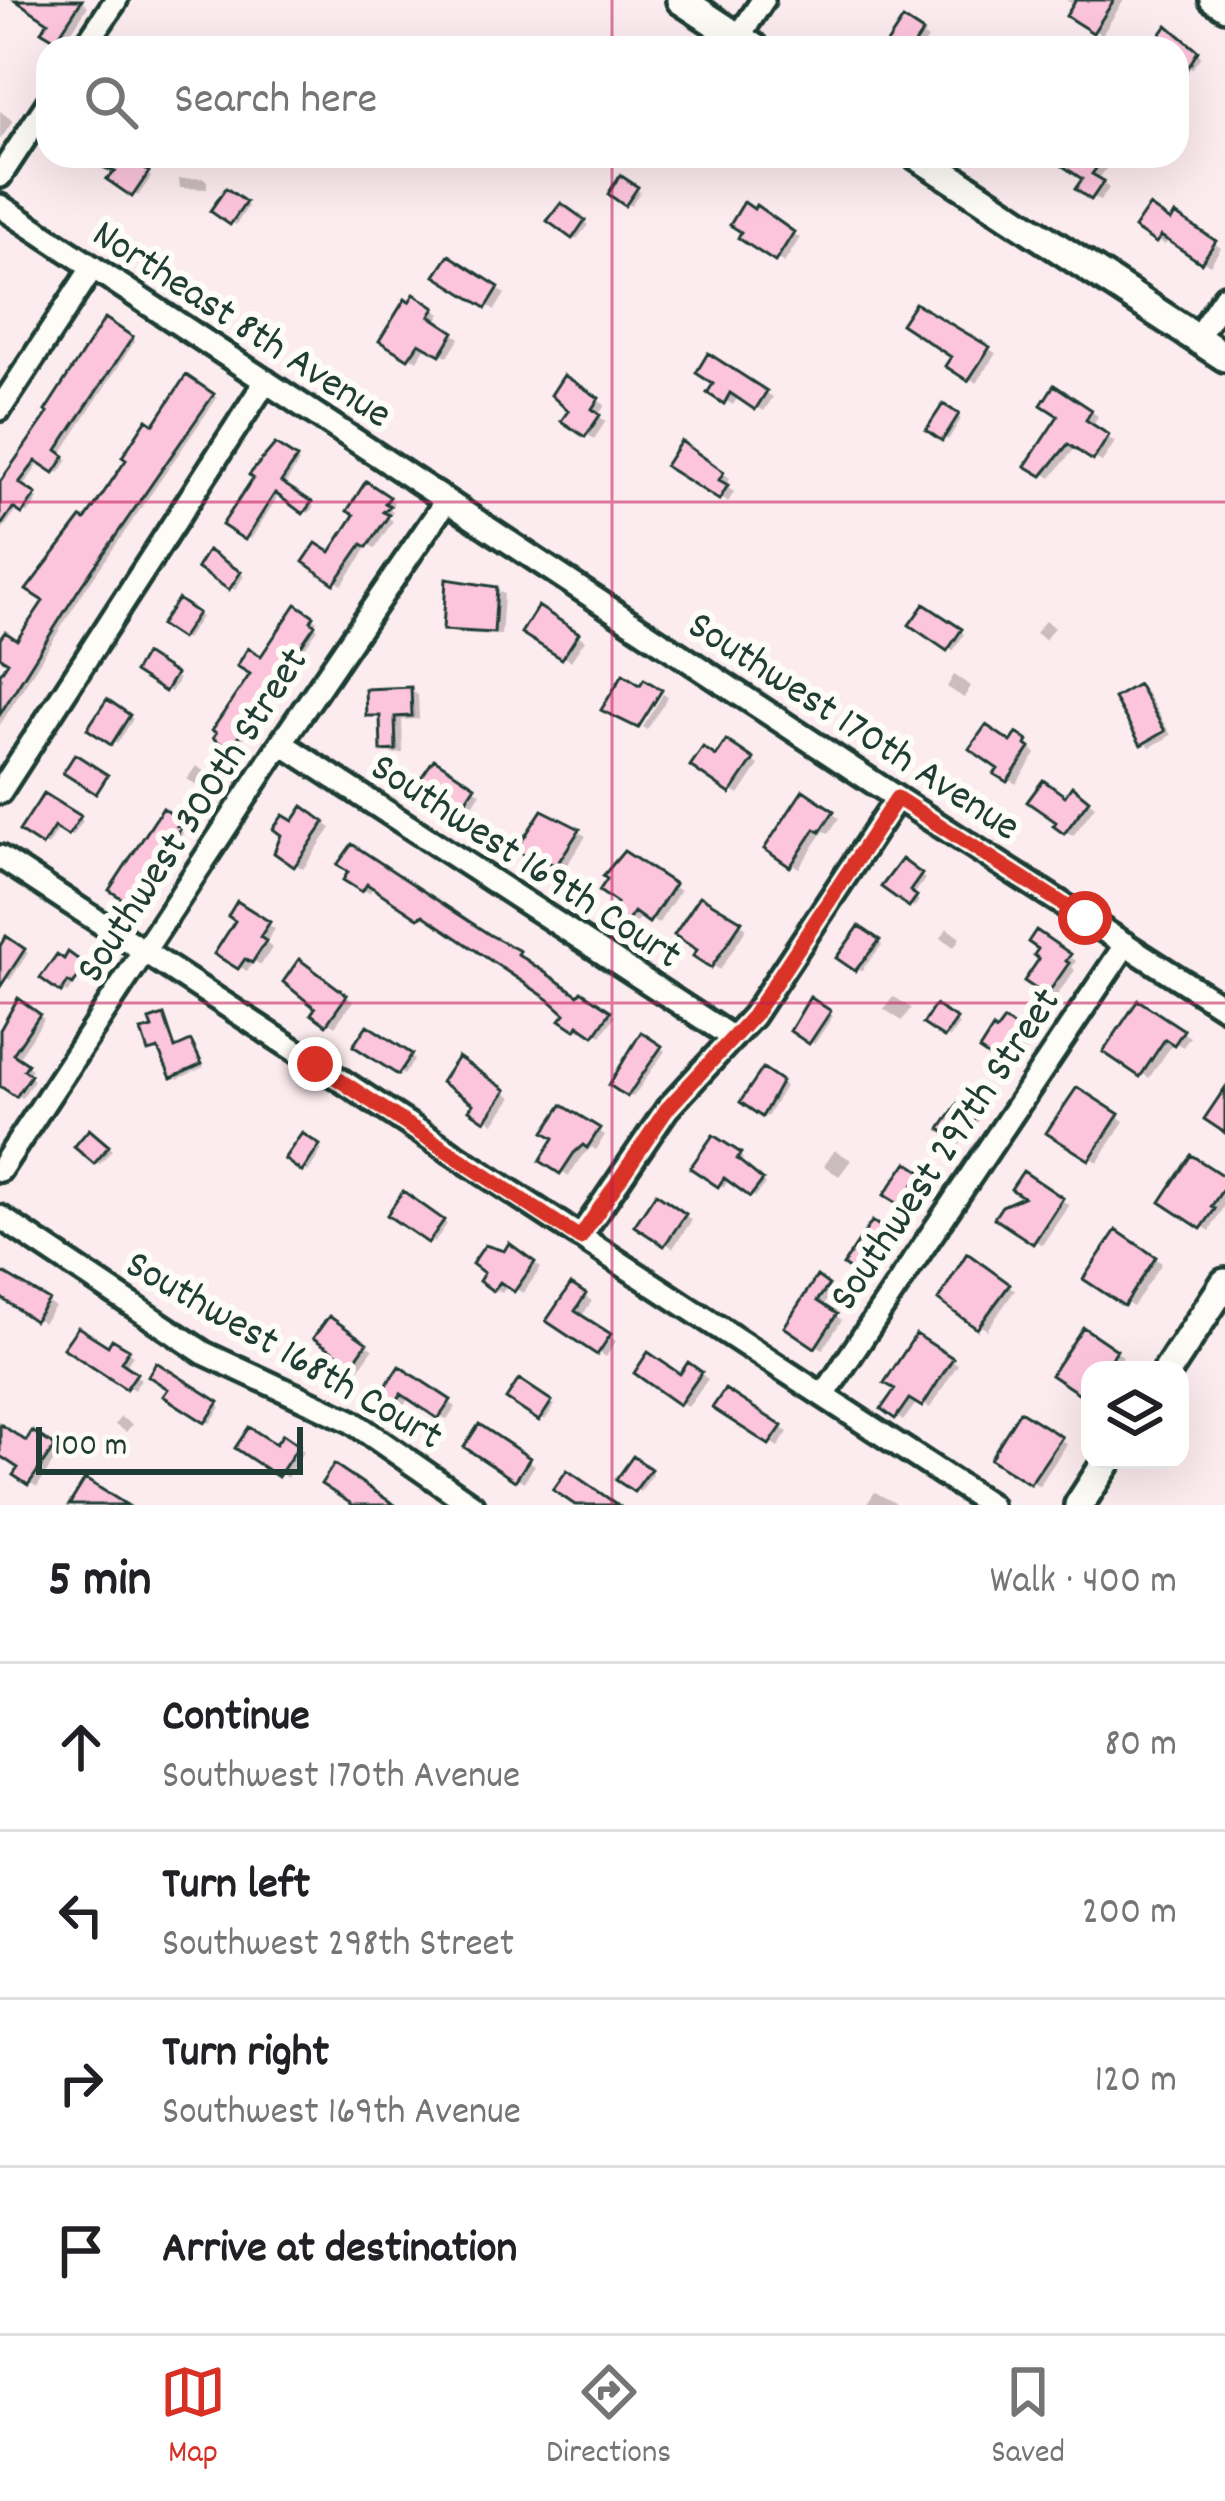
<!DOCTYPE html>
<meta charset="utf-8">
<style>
:root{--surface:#fff;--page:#f6f6f6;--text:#202124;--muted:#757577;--line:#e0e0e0;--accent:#d93025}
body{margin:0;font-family:Dekko,sans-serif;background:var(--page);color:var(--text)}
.controls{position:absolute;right:36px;bottom:36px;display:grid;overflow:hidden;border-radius:24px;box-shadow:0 12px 48px #0002}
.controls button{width:108px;height:108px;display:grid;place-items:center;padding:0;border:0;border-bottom:3px solid var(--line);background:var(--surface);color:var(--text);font:60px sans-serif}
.scale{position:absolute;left:36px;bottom:30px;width:267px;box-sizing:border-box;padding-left:12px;border:6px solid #1f3d34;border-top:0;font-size:33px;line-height:42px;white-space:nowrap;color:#1f3d34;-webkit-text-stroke:9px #fdfcf7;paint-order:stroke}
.stop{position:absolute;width:36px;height:36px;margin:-27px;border:9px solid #d93025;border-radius:50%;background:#fff}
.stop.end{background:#d93025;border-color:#fff;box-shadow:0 3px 12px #0008}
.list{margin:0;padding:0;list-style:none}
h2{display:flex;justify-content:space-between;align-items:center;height:156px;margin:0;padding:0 48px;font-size:51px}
h2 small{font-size:39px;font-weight:400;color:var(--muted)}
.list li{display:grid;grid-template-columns:78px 1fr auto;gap:36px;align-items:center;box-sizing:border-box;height:168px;padding:0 48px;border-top:3px solid var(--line)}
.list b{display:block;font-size:45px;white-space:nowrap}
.list p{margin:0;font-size:39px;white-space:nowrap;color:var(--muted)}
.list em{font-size:39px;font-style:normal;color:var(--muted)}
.icon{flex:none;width:66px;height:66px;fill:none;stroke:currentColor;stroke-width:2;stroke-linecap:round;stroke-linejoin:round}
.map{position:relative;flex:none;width:1225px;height:1505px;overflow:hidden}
.search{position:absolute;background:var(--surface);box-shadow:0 12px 48px #0002;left:36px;right:36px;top:36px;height:132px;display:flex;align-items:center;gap:30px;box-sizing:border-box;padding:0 42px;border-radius:36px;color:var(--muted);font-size:45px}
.sheet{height:828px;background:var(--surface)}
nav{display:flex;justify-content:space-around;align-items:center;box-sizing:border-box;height:168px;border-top:3px solid var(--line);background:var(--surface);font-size:33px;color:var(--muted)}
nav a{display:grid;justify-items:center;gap:6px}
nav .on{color:var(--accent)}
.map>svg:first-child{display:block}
</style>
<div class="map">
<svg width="1225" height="1505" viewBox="0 0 1225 1505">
<rect width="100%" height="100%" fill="#fdecef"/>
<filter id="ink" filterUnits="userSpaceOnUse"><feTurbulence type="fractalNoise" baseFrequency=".00833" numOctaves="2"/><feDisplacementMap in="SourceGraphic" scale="24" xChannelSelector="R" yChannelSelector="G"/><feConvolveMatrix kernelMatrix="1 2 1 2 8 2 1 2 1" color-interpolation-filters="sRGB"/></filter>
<g filter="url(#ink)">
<path fill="#0003" d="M27 0H79L88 6 65 42 46 31 52 22Z
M1066 0H1124L1102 35 1070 15 1076 6Z
M904 23 928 39 922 48H888Z
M1172 31 1201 56 1192 69 1177 59V48H1155Z
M0 111 13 121 0 140Z
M110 156H135L131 163 151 177 138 196 111 178 120 172Z
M1063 156 1114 158 1098 180 1109 188 1100 201 1079 188 1086 178Z
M202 178 207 181V189L180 188 179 179Z
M621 179 640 192 631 206 612 194Z
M227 192 248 206 236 225 214 210Z
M562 206 588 225 577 239 552 221Z
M765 214 800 238 784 263 742 237Z
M1176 218 1221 248 1210 265 1169 239 1165 245 1139 227 1172 224Z
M450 259 505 294 495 310 439 275Z
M415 298 441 314 435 323 460 338 448 357 428 344 417 361 383 340Z
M916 307 996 353 977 383 949 365 955 356Z
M106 322 135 341 60 455 68 460 59 473 41 461 22 488 38 499 28 514 18 508 0 533V489Z
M709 357 773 397 764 411 739 395 733 405 712 392 717 383Z
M187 379 217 398 84 591 0 725V680L12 662 0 653V644H18L47 601 86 524Z
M565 379 605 405 598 416 606 421 594 439 565 420 572 410Z
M1055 389 1098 416 1092 427 1115 442 1102 462 1076 447 1051 478 1030 465 1062 415Z
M944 408 961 419 948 440 930 430Z
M276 448 299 462 284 486 314 506 309 513 280 493 251 539 226 524Z
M689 449 730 478 725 486 734 492 728 502 669 465Z
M367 485 394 502 390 509 394 512 387 517 393 521 375 548 369 545 342 585 307 562 331 555 358 514Z
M209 554 244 576 235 590 201 567Z
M496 590 504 594 501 635 454 633 446 628Z
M178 603 201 617 186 639 164 624Z
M297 608 317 621 314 626 318 629 304 649 298 646 236 750 217 737Z
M925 608 964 634 953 651 913 624Z
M539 610 585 640 571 661 525 632Z
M1045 621 1054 627 1045 640 1035 633Z
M146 658 179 679 171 692 138 671Z
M954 675 971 686 964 698 947 687Z
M1138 688 1146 692 1171 735 1151 747 1143 742Z
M410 690 418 695 419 719 402 720 403 753 392 754 384 749 383 719 369 714Z
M663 694 668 697 647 730 643 727Z
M108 703 133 719 117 744 91 728Z
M1025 741 1036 754 1016 784 999 773 1012 745Z
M727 744 759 765 739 795 694 766 717 759Z
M435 763 481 793 468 813 421 784Z
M196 766 213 776 204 789 187 779Z
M804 794 839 818 829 833 824 831 799 868 768 848Z
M1080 795 1095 806 1073 836 1057 825 1066 799Z
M45 797 83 821 73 836 60 827 48 846 23 830Z
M304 810 331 828 303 869 277 852Z
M164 812 183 826 180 830 183 833 136 903 114 889Z
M543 814 586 836 565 868 544 856 541 862 521 849Z
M625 854 680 891 658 924 642 914 636 923 629 919 621 902Z
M903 863 925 879 913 896 919 901 914 907 886 887Z
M352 872 524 957 523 959 579 999 582 995 615 1016 601 1036 586 1026 582 1031 565 1020 569 1013 550 997 375 885 369 893 347 879Z
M701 900 747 928 720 970 697 955Z
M238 905 275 929 266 943 272 948 261 965 254 961 247 971 218 953 239 920Z
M947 928 960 938 954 947 941 938Z
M860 930 882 945 861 971 840 957Z
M1045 938 1076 961 1072 967 1075 970 1055 998 1028 980 1044 958Z
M7 940 28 953 10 980 0 974V946Z
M69 956 89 969 67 993 44 978Z
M308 967 353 1001 335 1026 316 1013 319 1008Z
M893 996 911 1008 902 1021 884 1009Z
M811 1001 833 1016 814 1044 794 1030Z
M19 1002 44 1019 17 1060 32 1069 28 1075 34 1080 22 1098 0 1083V1033Z
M1139 1004 1190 1037 1183 1047 1174 1042 1149 1078 1107 1051Z
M936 1009 959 1024 950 1038 927 1023Z
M164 1018 178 1050 191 1044 195 1047 204 1067 178 1079 162 1050H151L156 1029Z
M1005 1024 1032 1041 1013 1069 983 1050Z
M368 1029 415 1059 404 1075 357 1045Z
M642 1036 665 1051 633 1097 613 1084Z
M459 1061 512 1097 494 1123 473 1109 477 1103Z
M764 1072 785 1086 767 1117 744 1101Z
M1078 1091 1124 1121 1098 1162 1051 1132Z
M963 1101 983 1114 964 1141 944 1128Z
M563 1109 605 1135 596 1150 592 1147 581 1157 569 1176 544 1160 559 1137Z
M94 1135 112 1150 100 1164 95 1162Z
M303 1137 322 1150 308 1172 288 1158Z
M714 1139 743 1158 740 1163 766 1184 755 1197 730 1178 724 1187 694 1168Z
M835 1150 851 1160 839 1176 824 1166Z
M908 1166 925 1177 905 1205 888 1194Z
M1024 1175 1069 1205 1042 1245 998 1217 1029 1197Z
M1225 1180V1204L1210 1231 1164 1201Z
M404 1195 447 1224 434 1243 391 1214Z
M657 1197 692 1220 673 1248 638 1225Z
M873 1225 893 1238 867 1277 847 1264Z
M1117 1234 1162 1263 1133 1307 1088 1278Z
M510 1247 541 1268 523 1293 508 1284 502 1293 483 1280Z
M975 1261 1015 1290 987 1330 942 1299Z
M0 1274 55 1307 43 1323 0 1293Z
M818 1280 834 1291 822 1307 842 1320 823 1349 788 1326Z
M572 1288 592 1301 581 1317 616 1341 606 1357 551 1320Z
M337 1324 373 1349 355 1375 335 1362 341 1353Z
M1084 1331 1123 1356 1112 1370H1090V1397L1055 1375Z
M916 1338 958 1364 930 1408 918 1401 903 1421 885 1408 899 1389Z
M113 1343 133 1355 125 1368 141 1379 134 1390 67 1347 109 1350Z
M157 1366 221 1407 210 1423 167 1395 172 1388Z
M689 1366 708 1379 688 1407 638 1372 681 1378Z
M400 1370 456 1407 447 1420 410 1396 405 1404 385 1392Z
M520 1383 555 1405 545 1420 510 1398Z
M726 1393 788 1432 778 1447 716 1408Z
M1021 1415 1067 1444 1039 1486 994 1458Z
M120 1417 132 1424 126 1432 115 1425Z
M480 1428 535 1465 524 1482 468 1446Z
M0 1434 27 1444 33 1435 60 1452 37 1487 17 1474 22 1467 0 1452Z
M283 1438 304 1451 287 1478 239 1447 277 1448Z
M634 1460 653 1474 640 1492 621 1479Z
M875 1492 899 1505H866Z"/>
<path fill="#fdc5dc" stroke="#1f3d34" stroke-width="3" d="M15 0H82L56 40 41 31 48 22Z
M1076 0H1114L1093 33 1066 16Z
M903 19 923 32 912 48H884Z
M1167 25 1198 51 1187 69 1177 63V48H1151Z
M106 156H124L149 172 132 197 106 179 115 172 100 166Z
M1048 156H1105L1092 174 1104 181 1091 200 1075 189 1082 179Z
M620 175 638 187 625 206 608 194Z
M226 188 246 202 230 225 210 211Z
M744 202 754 209 756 205 794 232 775 262 738 238 741 232 730 225Z
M561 203 585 220 572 239 547 221Z
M1149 206 1171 221 1175 214 1216 241 1201 263 1161 236 1156 243 1134 228Z
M449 255 499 287 486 308 435 276Z
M414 294 435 308 430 316 454 332 440 355 419 343 408 359 379 341 405 299 409 302Z
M915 303 990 347 968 381 945 366 951 357 901 324Z
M105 318 133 337 57 450 65 456 54 473 36 461 19 483 36 494 22 514 13 508 0 527V482L48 413 45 411Z
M708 353 767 391 755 410 730 393 724 404 707 393 713 384 696 373Z
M186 375 214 394 79 589 0 714V674L8 662 0 657V639L5 632 17 640 43 601 26 590 81 518 85 520 126 460 122 457 147 419 154 424Z
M564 375 599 398 592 409 600 415 585 437 561 421 568 411 551 395Z
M1054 385 1092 410 1086 420 1109 435 1093 461 1068 444 1042 476 1025 466 1058 416 1041 405Z
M943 404 959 414 942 441 926 430Z
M681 441 724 472 719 480 728 485 719 500 665 466Z
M275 444 297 458 281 482 312 502 303 514 275 493 245 540 222 525 253 478 249 475Z
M366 481 390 497 385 503 390 506 383 512 389 515 367 547 362 544 334 584 303 562 316 543 330 552 354 515 347 511Z
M208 550 241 572 229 590 197 568Z
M446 579 497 587 494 633 443 630Z
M178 599 198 613 181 639 160 625Z
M296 604 314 616 311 621 315 625 298 650 293 646 230 750 213 738 216 733 212 730 250 674 237 666 248 648 261 656Z
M924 604 962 629 947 651 909 625Z
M538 606 579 633 562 659 521 633Z
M145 654 176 674 165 692 134 672Z
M623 674 640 685 644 679 662 690 638 728 601 710Z
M1138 684 1165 731 1141 745 1114 698Z
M411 687 412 716 395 717 396 750 381 751 380 716H366L365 689Z
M107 699 130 715 111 745 87 729Z
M986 725 1011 742 1017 733 1028 741 1026 745 1030 748 1007 782 994 774 998 769 969 749Z
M726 740 754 759 730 794 690 766 703 747 716 756Z
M75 754 108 775 96 794 63 773Z
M434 759 475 786 459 811 416 785Z
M1043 780 1065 796 1072 786 1089 800 1064 834 1053 826 1056 822 1027 802Z
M803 790 834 811 820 832 815 829 790 867 764 849Z
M44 793 81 816 68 836 54 827 42 846 19 831Z
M303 806 325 822 294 867 274 853 281 835 273 829 283 815 293 821Z
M163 808 181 821 177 826 181 828 130 904 109 890Z
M542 810 580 829 556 866 535 855 532 860 516 850Z
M352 844 490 935 520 951 518 954 578 995 581 991 611 1011 594 1036 578 1025 575 1030 560 1020 565 1014 548 999 423 915 418 918 367 884 362 892 343 880 348 872 337 865Z
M624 851 675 884 649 923 634 912 627 922 611 911 617 903 599 891 607 879 603 876Z
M902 859 922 874 910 891 917 896 909 907 881 887Z
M700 896 742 921 711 968 693 956 697 950 674 935Z
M237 901 270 922 260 937 266 941 252 963 245 959 238 969 214 954 235 921 228 916Z
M859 926 880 940 855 971 836 958Z
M1036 930 1071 954 1066 961 1069 963 1046 996 1024 981 1039 959 1034 955 1038 949 1028 942Z
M6 936 25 949 0 987V946Z
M68 952 86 965 73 985 68 982 61 993 40 978 57 954 64 959Z
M299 959 347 995 326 1025 311 1014 315 1008 283 982Z
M810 997 831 1011 809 1044 790 1031Z
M18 998 40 1014 13 1054 28 1064 24 1070 31 1075 16 1097 0 1086V1030Z
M1138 1000 1184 1030 1174 1045 1165 1039 1140 1077 1103 1052Z
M935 1005 957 1019 944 1038 923 1024Z
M164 1015 175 1048 191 1041 202 1064 171 1078 158 1049 148 1052 141 1031 152 1028 149 1020Z
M1004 1020 1029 1037 1008 1070 979 1050 993 1028 996 1031Z
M367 1025 412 1054 398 1075 353 1046Z
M641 1032 662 1046 627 1097 609 1085Z
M458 1057 506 1090 485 1121 469 1110 473 1104 441 1082Z
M763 1068 782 1081 762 1117 740 1102Z
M1077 1087 1119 1114 1089 1160 1046 1133Z
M1225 1088V1133L1204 1119Z
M962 1097 981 1109 959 1142 940 1129Z
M562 1105 600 1128 587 1148 583 1145 574 1153 560 1174 540 1161 554 1138 544 1132Z
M89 1129 109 1146 94 1164 74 1147Z
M302 1133 320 1145 302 1172 284 1159Z
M713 1135 741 1153 737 1159 763 1180 750 1197 724 1178 718 1187 690 1168Z
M1191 1155 1225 1177V1186L1211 1207 1215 1209 1201 1229 1160 1202Z
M907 1162 922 1172 900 1205 884 1195Z
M1023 1171 1063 1198 1033 1244 994 1218 1002 1206 1023 1197 1011 1189Z
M403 1191 444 1220 428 1243 387 1215Z
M656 1193 686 1214 664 1246 634 1226Z
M872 1221 890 1233 861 1277 843 1265Z
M1116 1230 1156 1257 1124 1306 1083 1279Z
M509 1243 535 1262 514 1292 500 1282 493 1291 479 1281 484 1273 472 1264 485 1245 504 1251Z
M967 1253 1010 1284 977 1329 938 1300Z
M0 1271 49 1300 34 1321 0 1297Z
M817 1276 829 1285 817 1301 837 1314 815 1348 784 1327Z
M571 1284 586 1294 575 1311 611 1334 597 1355 546 1321Z
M329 1316 367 1343 346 1373 331 1363 337 1354 313 1338Z
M78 1327 108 1346 112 1339 129 1349 121 1362 137 1373 126 1389 63 1348Z
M1083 1327 1117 1350 1106 1367 1090 1370V1382L1081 1395 1051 1375Z
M916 1334 953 1358 922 1407 909 1399 895 1419 881 1409 895 1389 884 1383Z
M648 1352 680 1374 688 1362 702 1372 679 1405 634 1373Z
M156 1362 219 1402 205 1423 163 1396 168 1389 148 1376Z
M399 1366 451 1400 438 1419 401 1394 396 1403 381 1393Z
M519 1379 552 1401 539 1421 506 1399Z
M725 1389 782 1426 769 1445 712 1408Z
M1020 1411 1062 1437 1030 1484 990 1459Z
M0 1424 26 1441 32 1431 55 1446 28 1485 13 1475 18 1468 0 1456Z
M479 1424 530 1458 515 1481 464 1447Z
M249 1427 276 1444 283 1434 299 1445 278 1477 235 1448Z
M633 1456 651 1469 634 1492 616 1480Z
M334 1464 395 1505H353L321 1484Z
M567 1470 618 1505H575L553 1490Z
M85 1479 127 1505H69Z"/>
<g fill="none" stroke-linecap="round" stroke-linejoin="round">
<g stroke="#1f3d34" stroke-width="30">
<path id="minor" d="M1211 0 1225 9
M738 38 763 0
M84 48 116 0
M0 176 48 103
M0 206 897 798 1225 1008
M1196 339 1225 296
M0 409 93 267
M281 743 733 1038
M0 792 266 381
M0 857 990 1505
M0 1170 281 743 446 501
M0 1217 204 1353 351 1421 472 1505
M580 1237 667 1109 753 1016 897 798
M824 1395 1126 944"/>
</g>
<g stroke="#1f3d34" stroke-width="36">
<path id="tertiary" d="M681 0 754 48
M918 156 1225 357
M1168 1370 1225 1283
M1079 1505 1108 1460"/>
</g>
<use href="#minor" stroke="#fdfcf7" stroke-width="21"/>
<use href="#tertiary" stroke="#fdfcf7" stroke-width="27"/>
</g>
</g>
<g fill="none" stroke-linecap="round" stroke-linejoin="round" filter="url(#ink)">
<path stroke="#d93025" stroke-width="15" d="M315 1064 580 1238 667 1109 753 1016 897 798 1085 918"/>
</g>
<path fill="none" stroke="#c2185b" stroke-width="3" stroke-opacity="0.55" d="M612 0V48M612 156V1505M0 502H1225M0 1003H1225"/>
<g text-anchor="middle" stroke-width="12" stroke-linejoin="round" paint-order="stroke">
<g font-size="42" fill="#1f3d34" stroke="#fdfcf7">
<text transform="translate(244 321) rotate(33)" y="15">Northeast 8th Avenue</text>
<text transform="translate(856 723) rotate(33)" y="15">Southwest 170th Avenue</text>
<text transform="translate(189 813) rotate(-57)" y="15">Southwest 300th Street</text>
<text transform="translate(528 858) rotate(33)" y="15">Southwest 169th Court</text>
<text transform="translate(942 1147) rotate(-56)" y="15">Southwest 297th Street</text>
<text transform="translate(286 1347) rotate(30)" y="15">Southwest 168th Court</text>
</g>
</g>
</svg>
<div class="controls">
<button><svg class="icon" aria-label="layers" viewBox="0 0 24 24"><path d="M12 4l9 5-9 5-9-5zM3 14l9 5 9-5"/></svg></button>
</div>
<div class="scale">100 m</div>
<div class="stop" style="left:1085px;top:918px"></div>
<div class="stop end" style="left:315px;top:1064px"></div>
<div class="search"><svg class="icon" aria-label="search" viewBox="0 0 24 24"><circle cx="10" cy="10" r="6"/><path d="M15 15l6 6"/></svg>Search here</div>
</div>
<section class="sheet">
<h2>5 min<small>Walk · 400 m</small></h2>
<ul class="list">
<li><svg class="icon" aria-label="ahead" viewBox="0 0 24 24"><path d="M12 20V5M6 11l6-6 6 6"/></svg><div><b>Continue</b><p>Southwest 170th Avenue</p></div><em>80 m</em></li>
<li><svg class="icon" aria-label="left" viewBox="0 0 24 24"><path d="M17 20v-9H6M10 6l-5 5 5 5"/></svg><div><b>Turn left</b><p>Southwest 298th Street</p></div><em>200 m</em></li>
<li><svg class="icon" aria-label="right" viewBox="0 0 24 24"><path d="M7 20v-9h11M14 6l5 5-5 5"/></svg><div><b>Turn right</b><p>Southwest 169th Avenue</p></div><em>120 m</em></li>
<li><svg class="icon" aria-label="arrive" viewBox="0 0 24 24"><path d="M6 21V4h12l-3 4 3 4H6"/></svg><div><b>Arrive at destination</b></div></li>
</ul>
</section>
<nav>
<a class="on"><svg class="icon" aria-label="map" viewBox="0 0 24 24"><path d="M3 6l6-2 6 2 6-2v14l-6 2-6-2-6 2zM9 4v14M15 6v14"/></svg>Map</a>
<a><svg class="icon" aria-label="directions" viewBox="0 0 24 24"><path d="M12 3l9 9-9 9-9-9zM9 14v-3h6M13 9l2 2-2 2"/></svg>Directions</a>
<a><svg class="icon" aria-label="saved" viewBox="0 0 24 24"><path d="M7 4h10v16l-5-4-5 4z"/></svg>Saved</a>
</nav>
